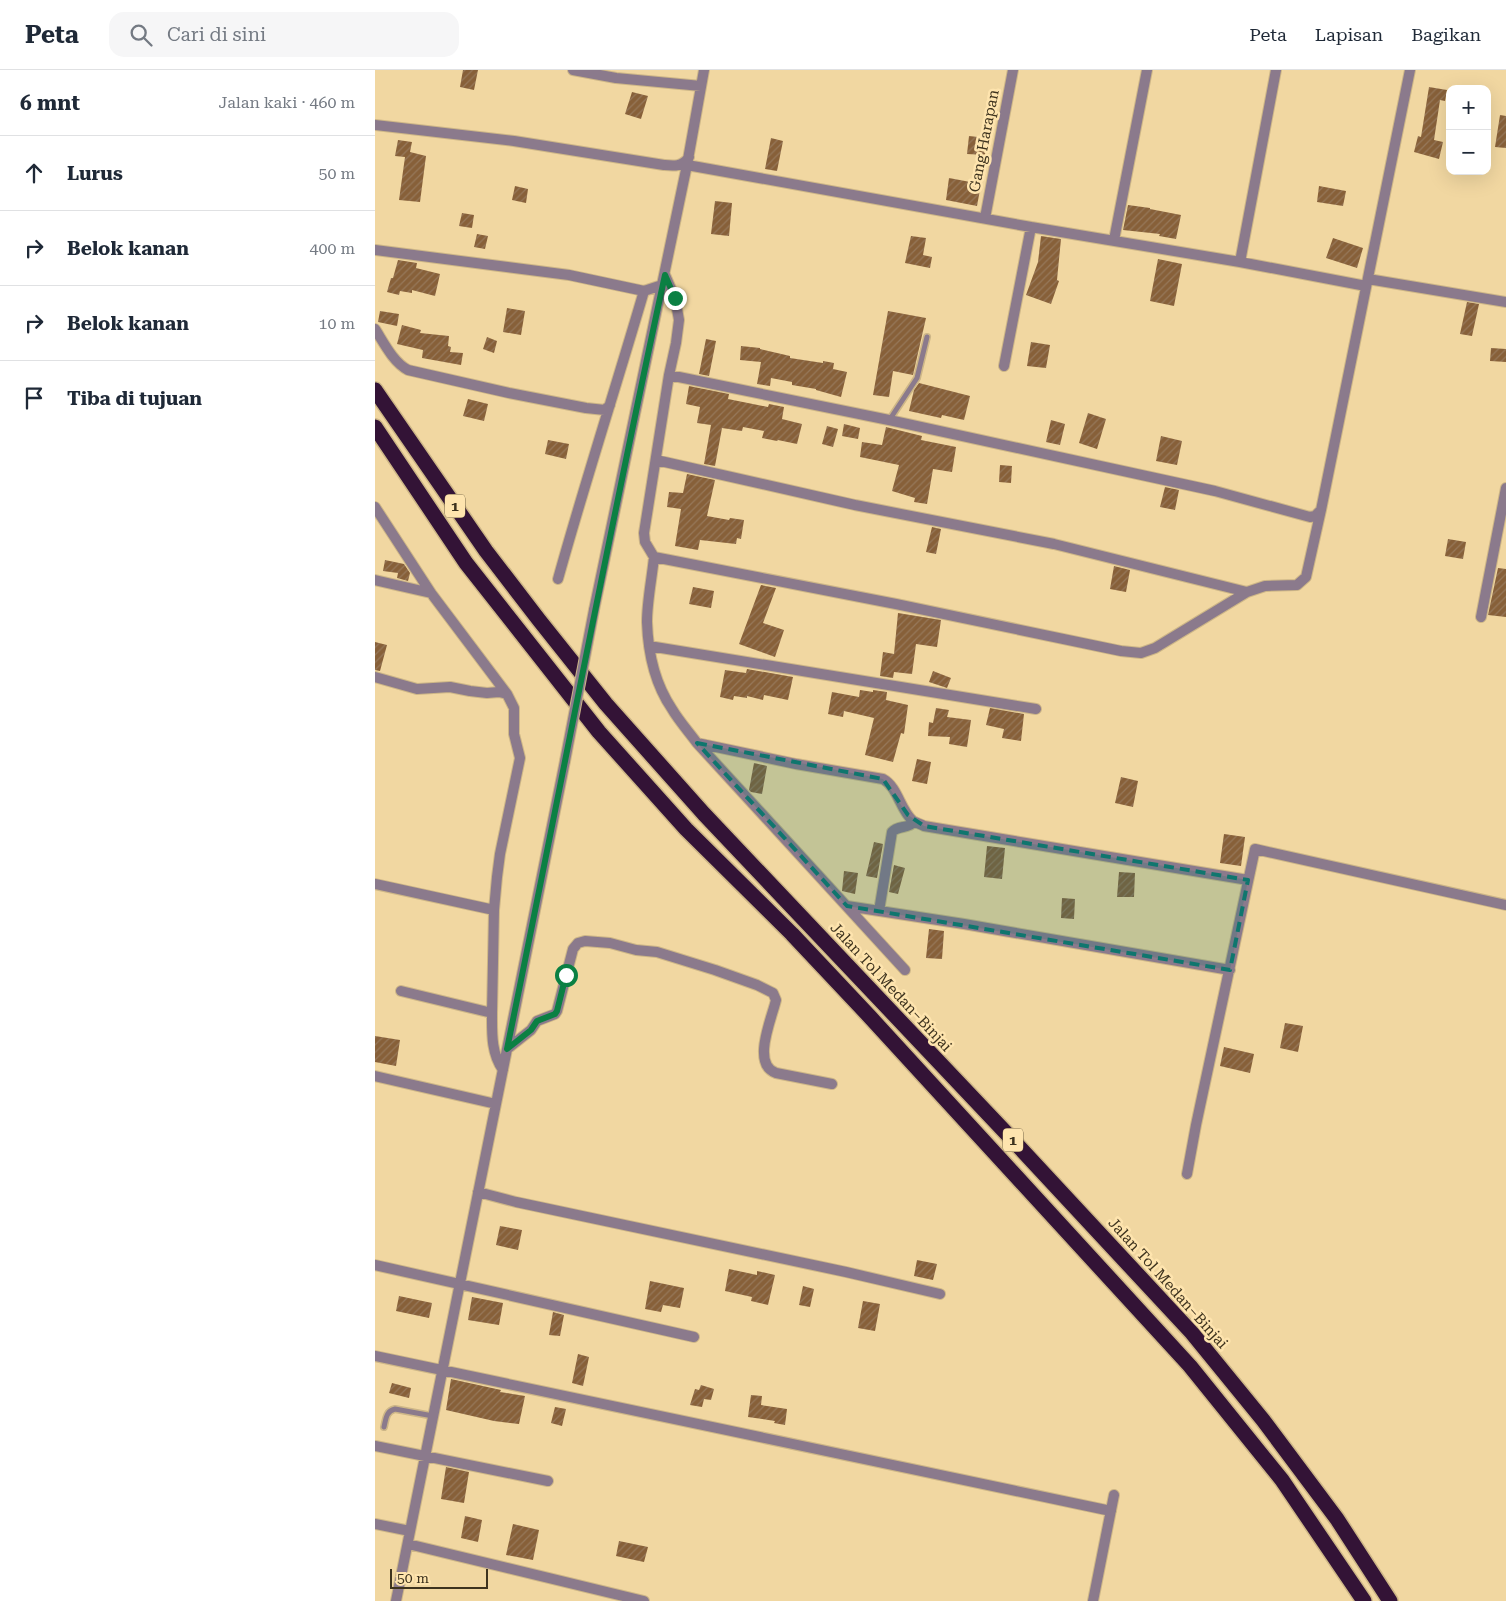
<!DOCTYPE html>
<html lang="id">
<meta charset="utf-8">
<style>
:root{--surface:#fff;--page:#f6f6f7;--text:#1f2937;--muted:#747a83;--line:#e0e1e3}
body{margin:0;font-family:"Roboto Serif",serif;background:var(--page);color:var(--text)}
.controls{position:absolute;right:15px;top:15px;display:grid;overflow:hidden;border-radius:10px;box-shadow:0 5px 20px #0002}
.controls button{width:45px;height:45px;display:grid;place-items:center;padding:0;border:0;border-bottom:1px solid var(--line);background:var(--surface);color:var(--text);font:25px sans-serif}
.scale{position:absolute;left:15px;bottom:12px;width:98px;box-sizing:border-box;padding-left:5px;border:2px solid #3e331e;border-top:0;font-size:14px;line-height:18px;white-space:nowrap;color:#3e331e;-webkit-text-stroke:4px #fee4ae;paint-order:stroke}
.stop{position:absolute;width:15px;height:15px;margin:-11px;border:4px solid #0b8043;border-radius:50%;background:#fff}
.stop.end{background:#0b8043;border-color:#fff;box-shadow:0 1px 5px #0008}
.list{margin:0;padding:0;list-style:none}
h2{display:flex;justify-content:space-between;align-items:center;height:65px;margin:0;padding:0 20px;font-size:21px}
h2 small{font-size:16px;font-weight:400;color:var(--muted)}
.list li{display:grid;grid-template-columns:32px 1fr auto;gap:15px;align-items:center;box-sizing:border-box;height:75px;padding:0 20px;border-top:1px solid var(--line)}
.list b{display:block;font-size:19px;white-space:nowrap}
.list em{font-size:16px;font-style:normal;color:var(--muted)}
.icon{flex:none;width:28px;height:28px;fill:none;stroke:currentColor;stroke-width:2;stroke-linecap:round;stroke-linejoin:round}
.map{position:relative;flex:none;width:1131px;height:1531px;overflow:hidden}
header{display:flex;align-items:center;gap:30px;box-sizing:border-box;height:70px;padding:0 25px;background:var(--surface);border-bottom:1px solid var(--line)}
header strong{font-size:24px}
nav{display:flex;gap:28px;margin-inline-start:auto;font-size:18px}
.search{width:350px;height:45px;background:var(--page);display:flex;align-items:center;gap:12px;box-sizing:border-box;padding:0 18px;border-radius:15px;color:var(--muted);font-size:19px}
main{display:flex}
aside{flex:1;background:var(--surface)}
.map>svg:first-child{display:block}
</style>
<header>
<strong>Peta</strong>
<div class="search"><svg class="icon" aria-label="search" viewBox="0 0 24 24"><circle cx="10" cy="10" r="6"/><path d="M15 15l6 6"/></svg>Cari di sini</div>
<nav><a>Peta</a><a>Lapisan</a><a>Bagikan</a></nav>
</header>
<main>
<aside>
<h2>6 mnt<small>Jalan kaki · 460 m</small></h2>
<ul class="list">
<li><svg class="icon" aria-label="ahead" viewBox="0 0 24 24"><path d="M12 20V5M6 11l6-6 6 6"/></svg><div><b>Lurus</b></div><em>50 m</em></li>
<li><svg class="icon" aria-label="right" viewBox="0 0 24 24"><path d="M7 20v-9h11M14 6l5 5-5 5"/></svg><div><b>Belok kanan</b></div><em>400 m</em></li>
<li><svg class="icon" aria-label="right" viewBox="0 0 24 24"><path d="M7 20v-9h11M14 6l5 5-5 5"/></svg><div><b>Belok kanan</b></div><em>10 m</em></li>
<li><svg class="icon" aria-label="arrive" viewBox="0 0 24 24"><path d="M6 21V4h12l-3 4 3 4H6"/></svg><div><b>Tiba di tujuan</b></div></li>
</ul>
</aside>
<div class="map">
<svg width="1131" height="1531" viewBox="0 0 1131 1531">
<defs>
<pattern id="building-hatch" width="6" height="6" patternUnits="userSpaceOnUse" patternTransform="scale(1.25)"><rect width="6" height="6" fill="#876039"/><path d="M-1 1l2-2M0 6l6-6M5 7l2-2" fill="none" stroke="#96785a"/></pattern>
</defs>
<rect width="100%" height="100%" fill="#f1d7a1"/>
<path fill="url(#building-hatch)" d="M88 0H103L99 20 85 17Z
M1054 17 1072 20 1070 31 1065 30 1059 70 1068 72 1064 89 1039 82 1043 66 1046 67Z
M257 22 273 26 266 49 250 44Z
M1125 45 1131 46V78L1120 77Z
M594 66 612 68 610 85 592 84Z
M396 68 408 71 402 101 390 99Z
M23 70 37 72 35 82 51 86 45 132 24 130 30 87 20 86Z
M574 108 606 114 602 136 571 130Z
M140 116 153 119 151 133 137 130Z
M944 116 971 121 968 136 942 132Z
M340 131 357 133 354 166 336 164Z
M753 135 775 138V139L806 145 801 169 784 166 785 164 748 160Z
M87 143 99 145 97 158 84 156Z
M102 164 113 166 110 179 99 177Z
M536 166 551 168 548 185 557 187 555 198 530 193Z
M666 166 686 169 682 210 684 211 676 234 651 225 663 192Z
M958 168 988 178 982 198 951 188Z
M783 189 807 194 799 236 775 231Z
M23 190 42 193 41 198 65 204 60 226 37 220V223L25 221 24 225 12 222 16 208H18Z
M1092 232 1104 234 1097 266 1085 264Z
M132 238 150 241 146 265 128 262Z
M5 241 24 244 22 256 3 252Z
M513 241 551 248 538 305 518 301 514 327 498 325Z
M27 255 46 260 45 263 74 266 73 276 76 277 75 282 88 283 86 295 47 288 48 280 22 274Z
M112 267 122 271 119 283 108 279Z
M331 269 341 271 334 306 324 304Z
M656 272 675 275 671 298 652 296Z
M366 276 385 278V279L415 286V288L448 293V291L459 293 458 299 472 302 466 327 441 320V319L417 315V312L396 308 395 316 382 314 386 292 365 290Z
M1116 278 1131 279V292L1115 291Z
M544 313 595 326 589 350 567 345 566 348 534 341 539 320Z
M314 316 354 324 353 329 393 337 394 334 409 337 407 349 427 354 422 374 403 370 402 371 387 368 389 361 368 357 367 361 347 358 340 396 329 394 336 355 322 353 325 337 311 334Z
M93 329 113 334 109 351 88 346Z
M713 343 731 349 722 379 704 373Z
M676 350 690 354 685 375 671 372Z
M469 354 485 358 483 369 467 366Z
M452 356 463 359 458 377 447 374Z
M511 357 547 366 546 370 581 377 577 402 558 399 552 434 539 432 540 428 517 421 524 395 485 387 487 372 507 375Z
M786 366 807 371 802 395 781 391Z
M173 370 194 374 191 389 170 384Z
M625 395 637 396 636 413 624 412Z
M312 404 340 410 332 446 354 450 355 448 369 450 366 469 362 468 361 474 325 470 323 480 300 476 306 439 292 437 294 422 308 423Z
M790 417 804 420 800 440 785 437Z
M557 457 566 459 561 484 551 482Z
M1073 469 1091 472 1088 489 1070 486Z
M10 490 29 494 35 503 33 511 22 508 23 503 8 501Z
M739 496 755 500 751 522 735 519Z
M1123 498 1131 499V547L1113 545Z
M386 515 401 518 388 553 409 560 400 587 364 574Z
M318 517 339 521 336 538 314 534Z
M523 543 566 550 562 577 541 574 537 604 519 602 518 608 505 606 508 582 519 584Z
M0 572 12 575 5 601 0 600Z
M372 599 418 607 413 630 389 625 388 630 372 626V628L359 626 358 630 345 627 350 600 371 603Z
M558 601 576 608 572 618 554 612Z
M485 620 498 622V620L512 622 511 630 533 635 529 664 526 663 518 692 490 685 499 648 469 641 468 647 453 644 457 622 484 627Z
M561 638 574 640 572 647 596 650 592 677 574 674 575 667 553 666 554 652 558 653Z
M615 638 649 644 646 671 627 668 629 659 611 655Z
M542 689 556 692 552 714 537 711Z
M379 693 392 696 387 724 376 722 374 720Z
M746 707 763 711 758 737 740 733Z
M849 764 870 767 866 796 845 793Z
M499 772 508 774 502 808 491 806Z
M612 776 630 778 627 809 609 807Z
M519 795 530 798 523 824 514 822Z
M469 801 483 803 480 824 467 821Z
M744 802 760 803 759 827H742Z
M687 828 700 829 699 849 686 848Z
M554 859 569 861 567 889 551 888Z
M910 953 928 956 923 982 905 978Z
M0 966 25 970 21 996 0 992Z
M849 977 879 984 875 1003 845 996Z
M125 1156 147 1160 143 1180 121 1175Z
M542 1190 562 1194 558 1210 539 1206Z
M354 1199 382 1205V1201L400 1205 393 1235 376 1231 377 1227 350 1221Z
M275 1211 309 1218 305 1238 288 1235 286 1242 270 1239Z
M428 1216 439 1219 435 1237 424 1235Z
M24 1226 57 1233 54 1248 21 1241Z
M97 1227 128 1233 124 1255 93 1250Z
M488 1231 505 1234 500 1261 483 1258Z
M178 1242 189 1245 185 1266 174 1265Z
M203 1284 214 1287 208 1316 197 1313Z
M76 1309 126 1320 125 1322 150 1326 144 1354 119 1351 71 1340Z
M17 1313 36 1318 34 1328 14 1323Z
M326 1315 339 1319 336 1330 329 1329 327 1337 315 1335 320 1319 324 1320Z
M376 1325 387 1326 386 1335 412 1339 410 1355 399 1353 400 1351 373 1347Z
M180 1337 191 1339 187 1356 176 1353Z
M71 1397 94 1402 89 1433 66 1429Z
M90 1446 107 1450 103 1472 86 1468Z
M138 1454 164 1460 158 1490 131 1485Z
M244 1471 273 1477 269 1492 241 1486Z"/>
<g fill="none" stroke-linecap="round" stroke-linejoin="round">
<g stroke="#cdb687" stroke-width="8">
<path id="service" d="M515 349 542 308 552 267
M9 1357C11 1349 11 1341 20 1339L58 1346"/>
</g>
<g stroke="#cdb687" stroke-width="12">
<path id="minor" d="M198 0 241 8 326 16
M0 55 139 71 289 95C299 96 307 97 314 87
M312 95 656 157 865 192 991 216
M610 148 638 0
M739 170 772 0
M0 180 194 205 269 221 287 215
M865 192 901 0
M290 205 300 228 304 250 301 273 294 305 269 463 270 472 279 487 521 534 746 581 766 583 780 578 872 522 890 516 922 515 931 507 946 440 1035 0
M993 209 1131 232
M0 259C9 273 18 292 33 300L134 323 211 338 230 340 235 335
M629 296 656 157
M294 305 514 350 840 421 935 447 940 446 946 440
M281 390 480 435 679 474 872 522
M0 437 56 523 132 624 139 638V664L145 688 125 784 122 807 119 840 117 943
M279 487C277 508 272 531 272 552 273 582 280 614 297 639 304 651 314 662 322 673L530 900
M183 509C210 412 241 317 269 221
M0 510 56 523
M219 540 312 95 329 0
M1106 547 1131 418
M274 576 661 639
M0 607 42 619 75 617 95 621 112 623 124 622 132 624
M322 673 421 694 508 709C523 717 525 740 538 751 541 753 546 754 549 756L873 810
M0 814 119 840
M472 836 589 854 855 900
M504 841 517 762C523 755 533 759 539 752
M26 921 117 943C117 963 116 983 128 1000
M132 979 156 960 162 951 180 944 182 941 198 879 203 873 210 871 235 873 261 880 282 882 340 900 382 915 398 923 401 930C397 948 376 994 401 1003L457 1014
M0 1006 121 1034
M812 1104 821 1055 880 779 1131 835
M103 1122 141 1132 471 1202 565 1224
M0 1195 319 1267
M0 1286 736 1441
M0 1376 173 1411
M0 1454 35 1461
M33 1474 269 1531
M21 1531 190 691
M718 1531 739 1425"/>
</g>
<g stroke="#cdb687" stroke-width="18">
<path id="motorway" d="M0 320 111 481 164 550 231 634 329 744 633 1065 817 1263 888 1350 962 1449 1015 1531
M0 357 91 493 224 662 311 759 417 864 496 948 815 1296 907 1410 989 1531"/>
</g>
<use href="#service" stroke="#8b7a8c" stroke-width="5"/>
<use href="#minor" stroke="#8b7a8c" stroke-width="10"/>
<use href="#motorway" stroke="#331336" stroke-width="15"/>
<g stroke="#cdb687" stroke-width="12" stroke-linecap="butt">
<path id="minor-bridge" d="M190 691 219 540"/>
</g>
<use href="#minor-bridge" stroke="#8b7a8c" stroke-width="10"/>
</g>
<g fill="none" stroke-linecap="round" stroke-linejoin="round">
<path stroke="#0b8043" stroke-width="6" d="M191 905 182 941 180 944 162 951 156 960 132 979C185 721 234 462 290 205L300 228"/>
</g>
<path fill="#0f766e" fill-opacity="0.2" stroke="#0f766e" stroke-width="4" stroke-dasharray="10 6" stroke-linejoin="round" d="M322 673 508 709 533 745 549 756 873 810 855 900 472 836Z"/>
<g text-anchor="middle" stroke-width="5" stroke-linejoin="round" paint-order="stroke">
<g fill="#fee4ae" stroke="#786849" stroke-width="1">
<rect x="70" y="424.5" width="20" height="23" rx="4"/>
<rect x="628" y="1058.5" width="20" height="23" rx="4"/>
</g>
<g font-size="14" font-weight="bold" fill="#3e331e">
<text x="80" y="441">1</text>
<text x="638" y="1075">1</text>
</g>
<g font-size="15" fill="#3e331e" stroke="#fee4ae">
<text transform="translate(609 71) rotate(-79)" y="5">Gang Harapan</text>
<text transform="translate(516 917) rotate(47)" y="5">Jalan Tol Medan–Binjai</text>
<text transform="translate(793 1213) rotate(48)" y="5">Jalan Tol Medan–Binjai</text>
</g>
</g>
</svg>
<div class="controls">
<button>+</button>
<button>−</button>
</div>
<div class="scale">50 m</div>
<div class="stop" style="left:191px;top:905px"></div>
<div class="stop end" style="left:300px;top:228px"></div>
</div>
</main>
